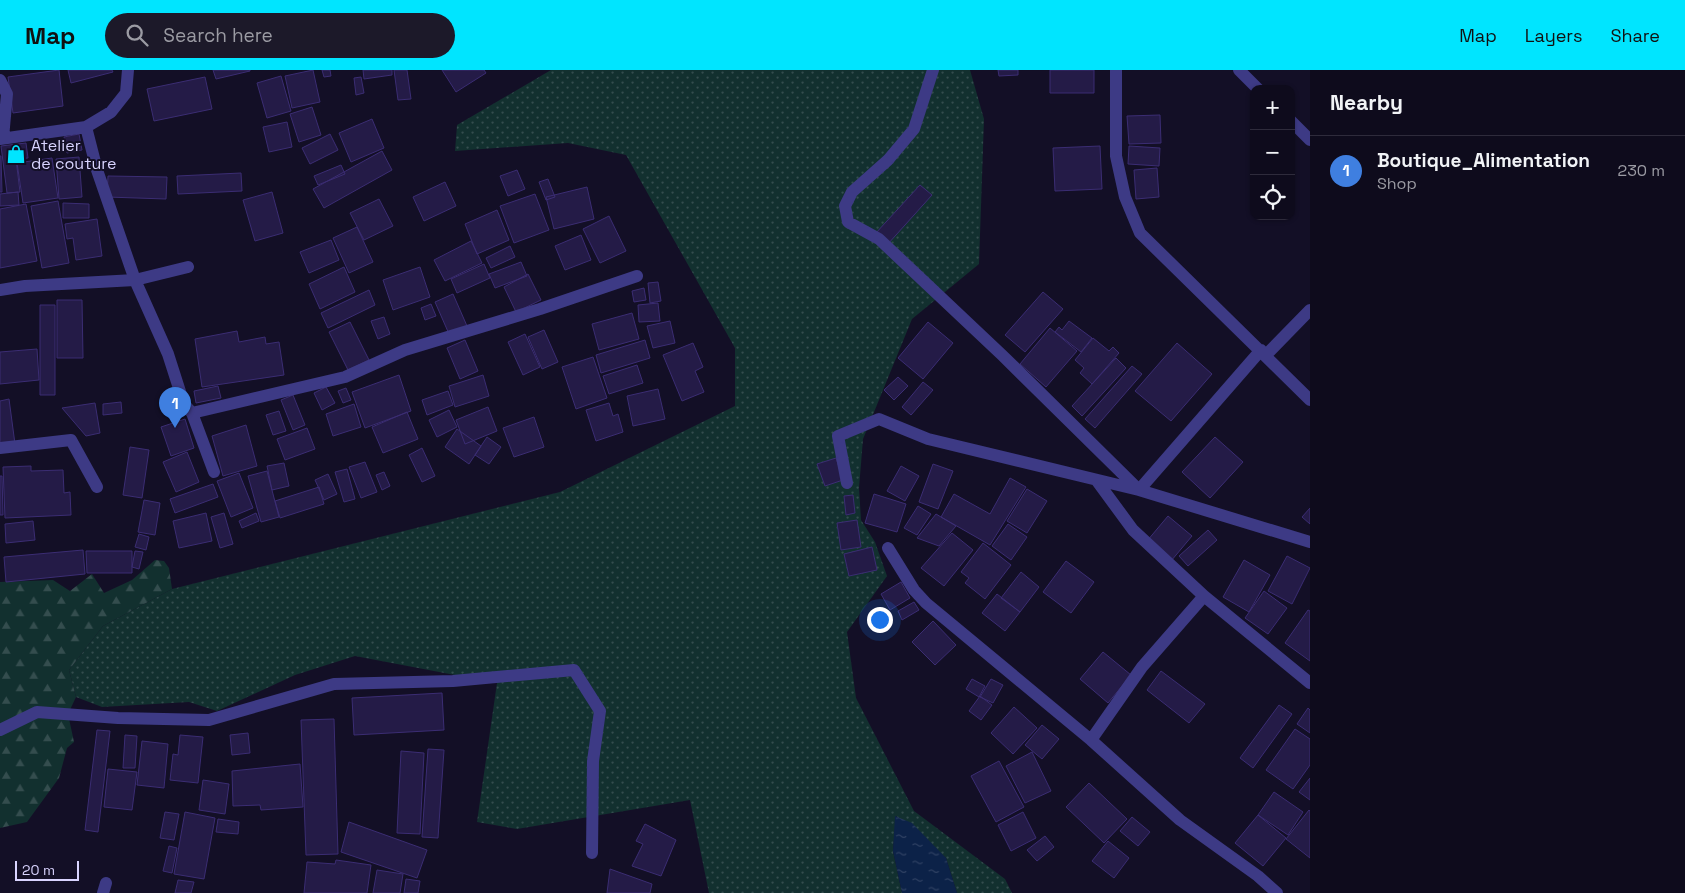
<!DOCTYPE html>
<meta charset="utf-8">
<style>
:root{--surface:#0e0b1c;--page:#1c1929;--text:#f1f3f6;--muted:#9b9ba3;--line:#2e2b3b;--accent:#00e5ff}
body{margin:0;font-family:"Space Grotesk",sans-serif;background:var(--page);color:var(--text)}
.controls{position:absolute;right:15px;top:15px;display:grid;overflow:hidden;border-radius:10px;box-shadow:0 1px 4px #0004}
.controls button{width:45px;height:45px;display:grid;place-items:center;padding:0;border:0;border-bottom:1px solid var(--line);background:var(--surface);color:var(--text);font:25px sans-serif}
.scale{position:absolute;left:15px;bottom:12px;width:64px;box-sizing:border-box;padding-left:5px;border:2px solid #d9d4ff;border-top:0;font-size:14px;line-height:18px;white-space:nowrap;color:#d9d4ff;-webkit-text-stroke:4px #130f26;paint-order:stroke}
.you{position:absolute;left:879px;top:549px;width:18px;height:18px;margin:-12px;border:4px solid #fff;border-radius:50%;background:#1a73e8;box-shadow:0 0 0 8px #1a73e833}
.badge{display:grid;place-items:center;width:32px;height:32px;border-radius:50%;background:var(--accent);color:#fff;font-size:16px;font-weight:700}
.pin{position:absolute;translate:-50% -41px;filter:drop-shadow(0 1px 2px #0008)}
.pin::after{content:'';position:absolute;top:26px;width:18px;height:15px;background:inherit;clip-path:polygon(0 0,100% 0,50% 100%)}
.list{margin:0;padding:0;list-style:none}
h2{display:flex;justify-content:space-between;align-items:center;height:65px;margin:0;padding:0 20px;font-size:21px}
h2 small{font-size:16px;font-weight:400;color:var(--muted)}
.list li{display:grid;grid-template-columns:32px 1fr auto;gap:15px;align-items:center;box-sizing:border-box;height:70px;padding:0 20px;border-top:1px solid var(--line)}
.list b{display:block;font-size:19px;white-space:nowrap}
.list p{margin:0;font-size:16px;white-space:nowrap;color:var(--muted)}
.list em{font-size:16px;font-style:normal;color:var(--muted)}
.icon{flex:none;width:28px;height:28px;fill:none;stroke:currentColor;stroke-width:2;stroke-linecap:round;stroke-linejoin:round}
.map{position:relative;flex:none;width:1310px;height:823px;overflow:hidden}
header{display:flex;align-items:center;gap:30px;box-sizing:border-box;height:70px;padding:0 25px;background:var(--accent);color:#111}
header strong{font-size:24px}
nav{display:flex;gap:28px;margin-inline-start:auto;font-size:18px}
.search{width:350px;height:45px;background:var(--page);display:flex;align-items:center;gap:12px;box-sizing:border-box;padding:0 18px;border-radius:28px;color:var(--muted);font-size:19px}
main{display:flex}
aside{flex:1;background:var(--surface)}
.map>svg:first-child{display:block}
</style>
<header>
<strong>Map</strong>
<div class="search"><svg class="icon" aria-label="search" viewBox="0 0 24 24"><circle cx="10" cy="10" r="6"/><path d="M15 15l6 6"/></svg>Search here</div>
<nav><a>Map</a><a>Layers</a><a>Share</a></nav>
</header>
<main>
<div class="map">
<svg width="1310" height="823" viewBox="0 0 1310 823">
<defs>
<pattern id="grass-dots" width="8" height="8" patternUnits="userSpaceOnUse" patternTransform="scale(1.25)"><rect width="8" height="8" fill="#12302f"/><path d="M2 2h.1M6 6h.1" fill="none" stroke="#344d4e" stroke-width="1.8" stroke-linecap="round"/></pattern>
<pattern id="forest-firs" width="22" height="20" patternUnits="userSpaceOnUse" patternTransform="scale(1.25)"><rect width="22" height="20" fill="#12302f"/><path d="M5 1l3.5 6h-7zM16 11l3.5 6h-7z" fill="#344d4e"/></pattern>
<pattern id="water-ripples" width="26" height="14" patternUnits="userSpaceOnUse" patternTransform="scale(1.25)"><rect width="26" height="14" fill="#0c2248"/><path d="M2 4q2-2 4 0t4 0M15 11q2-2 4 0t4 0" fill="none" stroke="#2f4163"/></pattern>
</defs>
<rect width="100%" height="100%" fill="#130f26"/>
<path fill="url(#grass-dots)" d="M551 0H970L984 49 979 194 912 249 863 369 859 418 861 450 875 472 887 506 847 562 856 628 914 741 1005 809 1012 823H957L946 788 896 746 893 781 902 823H709L690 730 517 759 477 752 497 613 355 586 295 605 217 641 189 632 102 637 76 627 69 600 103 556 172 519 560 422 735 336V278L626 85 568 73 455 81 457 55Z"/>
<path fill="url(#forest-firs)" d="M155 490 164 491 169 498 172 519 103 556 69 600 76 627 68 644 74 672 67 678 59 708 27 752 0 758V512L53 510 70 521 92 504 104 523 132 510Z"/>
<path fill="url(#water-ripples)" d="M895 746 912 753 946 788 957 823H902L893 781Z"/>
<path fill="#241b47" stroke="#3b2d73" d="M59 0 63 36 13 43 8 7Z
M68 0H112L113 2 71 13Z
M213 0H250V1L216 9Z
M313 0 320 32 292 38 285 6Z
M322 0H330L331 6 324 7Z
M363 0H392V5L364 9Z
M394 0H407L411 29 398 30Z
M442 0H484L486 3 456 22Z
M998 0H1018V5L999 6Z
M1050 0H1094V23H1050Z
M281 6 291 41 267 48 257 13Z
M205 7 212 39 154 51 147 19Z
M361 7 364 23 356 25 354 8Z
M312 37 321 65 299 72 290 44Z
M1160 45 1161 73 1129 74 1127 46Z
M372 49 384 78 351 92 339 63Z
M287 52 292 77 269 82 263 57Z
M79 64 82 80 67 83 64 67Z
M330 64 338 80 310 94 302 78Z
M26 73 28 88 16 89 20 122 7 123 1 76Z
M1100 76 1102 119 1055 121 1053 78Z
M1129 76 1160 78 1159 96 1128 94Z
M382 81 392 100 324 138 313 119Z
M0 86H1L2 122H0Z
M79 87 82 127 59 129 56 89Z
M52 88 58 128 23 133 17 93Z
M341 95 345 104 318 115 314 106Z
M1157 98 1159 127 1136 129 1134 100Z
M517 100 525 119 508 126 500 106Z
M241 103 242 121 178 124 177 106Z
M108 106 167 107 166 129 107 127Z
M548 109 555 127 546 130 539 112Z
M445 112 456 136 424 151 413 127Z
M920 115 932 125 887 175 875 164Z
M587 117 594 149 554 159 546 127Z
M18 122 19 135 0 136V124Z
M272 122 283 163 255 171 243 130Z
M535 124 549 160 514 173 500 136Z
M379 129 393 156 364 170 350 143Z
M58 131 69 193 42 198 31 136Z
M63 133 89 134V148H63Z
M26 134 37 191 0 198V139Z
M497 140 509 170 477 184 465 154Z
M609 146 626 181 600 193 583 159Z
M97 149 102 186 76 190 73 168 67 169 65 154Z
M357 157 373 192 349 203 333 168Z
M581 165 591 190 565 200 555 176Z
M331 170 339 190 309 203 300 182Z
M471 171 482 193 445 211 434 190Z
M510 176 515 187 491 198 486 188Z
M521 192 527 206 495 218 489 204Z
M484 194 490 208 457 223 451 209Z
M344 197 355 222 320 239 309 214Z
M420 197 430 227 393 240 383 210Z
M528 204 541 230 516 242 504 217Z
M658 212 661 231 650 233 648 213Z
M644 218 646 230 634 232 632 221Z
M369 220 375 235 328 258 321 243Z
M1043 222 1063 239 1025 282 1005 265Z
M453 224 467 256 449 264 435 232Z
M57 230H82L83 288H57Z
M658 233 660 251 639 252 638 235Z
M431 234 436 246 425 250 421 238Z
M40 235H55V325H40Z
M632 243 639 269 599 280 592 254Z
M384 247 390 264 378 269 371 251Z
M670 251 675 273 653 278 647 256Z
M1069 251 1092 268 1081 282 1055 262 1059 257 1062 260Z
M350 252 369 290 348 300 329 262Z
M928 252 953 273 923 309 898 288Z
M1050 258 1077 281 1046 317 1020 294Z
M544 260 558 292 542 299 528 267Z
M237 261 239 272 265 267 266 274 279 272 284 305 202 317 195 269Z
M525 264 540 297 523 305 508 272Z
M1093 268 1109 281 1113 277 1119 283 1092 314 1080 303 1084 298 1075 290Z
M465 270 478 301 460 309 447 278Z
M645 270 650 288 601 303 596 285Z
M693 273 703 297 695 301 704 322 682 331 663 285Z
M1177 273 1212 304 1171 351 1135 321Z
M37 279 39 310 0 314V282Z
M593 287 607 328 576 339 562 297Z
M1116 288 1126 298 1082 346 1072 336Z
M637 295 643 313 609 324 603 306Z
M1132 296 1142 304 1095 358 1085 349Z
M399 305 411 341 365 358 352 322Z
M483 305 489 326 455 337 449 316Z
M898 307 908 316 894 330 884 320Z
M923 312 933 320 911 345 902 337Z
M218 316 221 328 196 333 194 321Z
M326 317 335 333 322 340 314 323Z
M346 318 351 330 343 333 338 321Z
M658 319 665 349 633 356 627 326Z
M448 321 453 335 427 345 422 330Z
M293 325 305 355 293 360 281 330Z
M9 329 15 374 0 376V331Z
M121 332 122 343 103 345V334Z
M95 333 100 363 86 366 62 338Z
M609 333 613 346 618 344 623 362 596 371 586 340Z
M354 334 361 357 333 366 326 344Z
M488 337 497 361 465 374 456 350Z
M449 340 457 357 437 367 429 350Z
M279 341 286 361 273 365 266 345Z
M407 342 418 369 383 383 372 357Z
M534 347 544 377 514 387 503 358Z
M185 349 194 378 171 386 161 357Z
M246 355 257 396 223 406 212 366Z
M307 358 315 379 285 390 277 369Z
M457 359 481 376 469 394 445 377Z
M487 367 501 377 489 394 475 385Z
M1215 367 1243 392 1210 428 1182 402Z
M130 377 149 380 142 428 123 425Z
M422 378 435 406 422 412 409 385Z
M187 382 199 412 176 422 163 392Z
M836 388 843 410 825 416 817 394Z
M365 392 377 422 361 428 349 397Z
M284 393 289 416 272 420 267 396Z
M933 394 953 401 938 439 919 432Z
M31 396V401L63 400 64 423 70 422 71 445 5 448 3 397Z
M901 396 919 406 905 431 887 421Z
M347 399 355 429 344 432 335 402Z
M267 401 279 447 261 452 248 406Z
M384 402 390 416 382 420 376 405Z
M239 403 253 438 231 447 217 411Z
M328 404 337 424 324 430 315 410Z
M0 406H2L3 445H0Z
M1010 408 1026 417 990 475 941 447 954 424 990 444Z
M213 414 218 427 175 443 170 429Z
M319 417 324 434 280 448 275 431Z
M1027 419 1047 431 1027 463 1007 451Z
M874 424 906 434 897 462 865 453Z
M853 425 855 443 846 445 844 426Z
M144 430 160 433 155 465 138 462Z
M918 436 931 444 917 465 904 458Z
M1310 438V454L1302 447Z
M206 443 212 471 179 478 173 451Z
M224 443 233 474 220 478 211 447Z
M256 443 259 451 242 458 239 451Z
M936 444 956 456 939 476 917 468Z
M1168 446 1192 466 1171 491 1147 471Z
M857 450 861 477 841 480 837 453Z
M33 451 35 470 6 473 5 454Z
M1008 454 1027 467 1011 490 992 476Z
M1208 460 1217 470 1188 496 1179 486Z
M952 463 973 480 944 516 921 498Z
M139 464 149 467 146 480 135 477Z
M983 473 1011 495 985 529 965 513 969 508 961 502Z
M872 477 877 500 849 506 844 484Z
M83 480 85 504 6 512 4 487Z
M86 481H132V503H87Z
M135 481 143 482 139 499 132 497Z
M1287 486 1310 498 1292 534 1268 521Z
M1244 490 1270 505 1249 542 1223 527Z
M1066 491 1094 512 1071 543 1043 522Z
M1021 502 1039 517 1020 542 1001 528Z
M901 512 910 528 890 540 881 524Z
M1264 521 1287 538 1268 564 1245 548Z
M997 524 1020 542 1005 561 982 543Z
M914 532 919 540 902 550 898 541Z
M1308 540 1310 541V591L1285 573Z
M933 551 956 575 935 595 912 572Z
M1103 582 1131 605 1108 633 1080 609Z
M1161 601 1205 634 1189 653 1147 620Z
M972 609 985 616 979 627 966 619Z
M991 609 1003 615 993 633 980 627Z
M442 623 444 660 354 665 352 628Z
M980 626 992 635 981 650 969 641Z
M1279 635 1292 644 1253 698 1240 688Z
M1014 637 1037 658 1013 684 991 663Z
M1308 638 1310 640V663L1297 654Z
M334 649 338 784 306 785 301 650Z
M1042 655 1059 669 1042 689 1025 675Z
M1295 659 1310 669V695L1293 719 1266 700Z
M97 660 110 661 98 762 85 760Z
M248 663 250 683 232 685 230 665Z
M125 665 137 666 135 698H123Z
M180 665 203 667 198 713 170 710 173 684 178 685Z
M142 671 168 674 164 718 137 715Z
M428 679 444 680 438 768 422 767Z
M401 681 424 683 420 764 397 763Z
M1032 682 1051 721 1025 733 1006 696Z
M999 691 1024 737 996 752 971 706Z
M300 694 303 737 261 740 260 735 233 736 232 701Z
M108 699 137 702 132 740 104 737Z
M1310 708V730L1299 722Z
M203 710 229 714 225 744 199 740Z
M1089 713 1127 749 1104 773 1066 737Z
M1274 722 1303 742 1288 765 1258 745Z
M1309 740 1310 741V788L1286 769Z
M165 742 179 744 174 770 160 768Z
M185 742 215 748 204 809 174 804Z
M1023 742 1036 768 1011 781 998 755Z
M1258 745 1286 768 1263 796 1235 773Z
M1132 747 1150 762 1138 776 1120 761Z
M218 749 239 752 238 764 216 762Z
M349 752 427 780 417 808 341 782Z
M645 754 676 770 661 806 632 796 643 774 636 771Z
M1045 766 1054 777 1037 791 1027 780Z
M1108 771 1129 788 1114 808 1092 791Z
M169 776 177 778 172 803 163 801Z
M336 790 371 795 367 823H304L307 792 335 794Z
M610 799 652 814 650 823H607Z
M377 800 403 804 400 823H373Z
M406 809 420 811 418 823H404Z
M178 810 194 812 191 823H175Z"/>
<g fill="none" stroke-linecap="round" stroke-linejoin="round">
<path stroke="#3d3a85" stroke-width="12" d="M933 0 914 59 888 90 852 122 845 136 848 152 879 169 1002 285 1139 420 1261 280
M1116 0V86L1125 127 1140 163 1310 330
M1239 0 1258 19
M0 10 7 24 3 68
M1291 51 1310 70
M86 57 97 100 135 210 168 284 184 334 192 343 345 307 405 280 540 239 637 206
M0 69 86 57 111 42 126 23 128 0
M0 220 25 216 135 210 188 197
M1266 285 1310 240
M192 343 214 402
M0 378 71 370 97 417
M1097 411 1133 460 1204 526 1310 613
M847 413 838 366 879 349 928 369 1139 420 1310 472
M888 478 914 520 926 533 1091 670 1180 750 1258 806 1277 823
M0 660 37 642 118 648 209 650 334 614 453 611 574 600 600 641 593 691 592 783
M1091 670 1142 597 1204 526
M103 823 106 813"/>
</g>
<defs>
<g id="shop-bare" transform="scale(1.5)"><path d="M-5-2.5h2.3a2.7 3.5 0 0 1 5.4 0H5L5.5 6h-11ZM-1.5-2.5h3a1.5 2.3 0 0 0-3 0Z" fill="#00e5ff" stroke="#130f26" stroke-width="2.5" paint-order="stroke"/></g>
</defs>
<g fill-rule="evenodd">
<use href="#shop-bare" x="16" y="84"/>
</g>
<g text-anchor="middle" stroke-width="4" stroke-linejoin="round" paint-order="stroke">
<g font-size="16" fill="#d9d4ff" stroke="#130f26" text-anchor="start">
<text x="31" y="81">Atelier<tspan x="31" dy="18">de couture</tspan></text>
</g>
</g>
</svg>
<div class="controls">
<button>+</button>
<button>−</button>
<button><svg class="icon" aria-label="locate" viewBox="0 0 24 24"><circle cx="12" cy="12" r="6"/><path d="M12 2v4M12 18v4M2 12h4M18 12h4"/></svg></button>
</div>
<div class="scale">20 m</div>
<div class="you"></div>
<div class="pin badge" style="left:175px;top:358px;background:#3f7fe0">1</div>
</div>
<aside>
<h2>Nearby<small></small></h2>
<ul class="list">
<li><span class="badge" style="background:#3f7fe0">1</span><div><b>Boutique_Alimentation</b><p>Shop</p></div><em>230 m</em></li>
</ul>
</aside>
</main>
